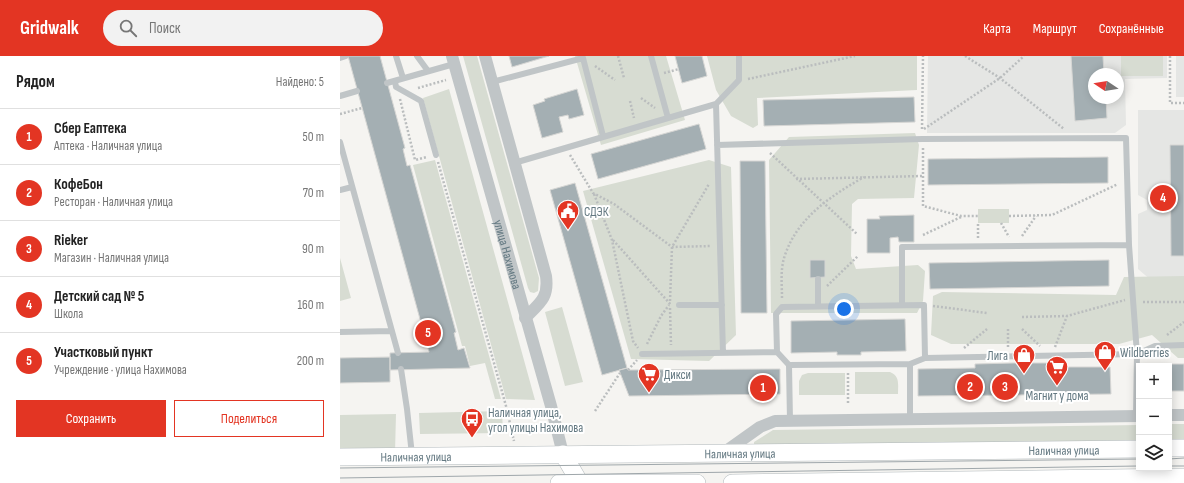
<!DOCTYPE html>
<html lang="ru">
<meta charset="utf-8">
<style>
:root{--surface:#fff;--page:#f2f2f2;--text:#222;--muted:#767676;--line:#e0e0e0;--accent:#e33523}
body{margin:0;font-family:"Sofia Sans Condensed",sans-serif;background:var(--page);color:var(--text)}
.controls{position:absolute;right:12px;bottom:12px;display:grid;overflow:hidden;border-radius:0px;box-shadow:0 2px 10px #0003}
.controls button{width:36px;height:36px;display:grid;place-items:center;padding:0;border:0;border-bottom:1px solid var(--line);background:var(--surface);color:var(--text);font:20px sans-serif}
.compass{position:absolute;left:748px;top:12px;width:36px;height:36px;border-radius:50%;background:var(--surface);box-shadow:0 2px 10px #0003;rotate:282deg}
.you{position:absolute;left:504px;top:253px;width:14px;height:14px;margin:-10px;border:3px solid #fff;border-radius:50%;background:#1a73e8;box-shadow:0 0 0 6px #1a73e833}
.badge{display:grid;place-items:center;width:26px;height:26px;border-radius:50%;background:var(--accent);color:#fff;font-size:13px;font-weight:700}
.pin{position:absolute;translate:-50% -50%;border:2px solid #fff;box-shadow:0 1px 4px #0006}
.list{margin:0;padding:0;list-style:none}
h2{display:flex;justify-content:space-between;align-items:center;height:52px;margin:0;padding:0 16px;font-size:17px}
h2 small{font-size:13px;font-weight:400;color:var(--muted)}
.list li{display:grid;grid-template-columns:26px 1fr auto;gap:12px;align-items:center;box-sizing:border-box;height:56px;padding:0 16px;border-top:1px solid var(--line)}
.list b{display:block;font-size:15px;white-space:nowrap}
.list p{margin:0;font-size:13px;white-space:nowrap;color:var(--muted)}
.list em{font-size:13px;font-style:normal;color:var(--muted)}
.actions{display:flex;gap:8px;padding:12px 16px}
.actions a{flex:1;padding:9px 0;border:1px solid var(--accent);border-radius:0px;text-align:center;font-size:14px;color:var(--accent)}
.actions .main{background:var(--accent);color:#fff}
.icon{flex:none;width:22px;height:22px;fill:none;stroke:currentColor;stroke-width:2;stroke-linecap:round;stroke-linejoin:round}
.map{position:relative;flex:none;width:844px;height:427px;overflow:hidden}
header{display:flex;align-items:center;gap:24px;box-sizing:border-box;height:56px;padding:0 20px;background:var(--accent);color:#fff}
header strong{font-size:19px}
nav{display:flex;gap:22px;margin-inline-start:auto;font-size:14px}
.search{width:280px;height:36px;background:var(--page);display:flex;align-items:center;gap:10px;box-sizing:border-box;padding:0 14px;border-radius:22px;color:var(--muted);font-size:15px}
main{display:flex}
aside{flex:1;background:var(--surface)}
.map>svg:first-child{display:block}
</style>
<header>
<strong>Gridwalk</strong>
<div class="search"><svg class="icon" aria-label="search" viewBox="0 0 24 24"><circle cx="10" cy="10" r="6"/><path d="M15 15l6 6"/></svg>Поиск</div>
<nav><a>Карта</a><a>Маршрут</a><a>Сохранённые</a></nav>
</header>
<main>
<aside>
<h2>Рядом<small>Найдено: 5</small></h2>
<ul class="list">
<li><span class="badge">1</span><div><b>Сбер Еаптека</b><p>Аптека · Наличная улица</p></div><em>50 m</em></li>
<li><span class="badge">2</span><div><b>КофеБон</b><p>Ресторан · Наличная улица</p></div><em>70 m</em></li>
<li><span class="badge">3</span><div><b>Rieker</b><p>Магазин · Наличная улица</p></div><em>90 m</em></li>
<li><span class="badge">4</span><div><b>Детский сад № 5</b><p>Школа</p></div><em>160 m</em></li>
<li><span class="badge">5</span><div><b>Участковый пункт</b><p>Учреждение · улица Нахимова</p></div><em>200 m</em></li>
</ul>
<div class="actions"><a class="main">Сохранить</a><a>Поделиться</a></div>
</aside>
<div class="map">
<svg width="844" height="427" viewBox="0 0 844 427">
<rect width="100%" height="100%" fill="#f5f4f1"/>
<path fill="#e5e6e4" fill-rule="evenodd" d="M588 0H827V22L785 23 786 69 775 77H587ZM754 18H778V42H754Z
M836 0H844V41H836Z
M798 54H844V231H819L798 213V158L807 154V144L798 139Z"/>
<path fill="#d7dcd2" d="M123 0H137L199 222 198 235 194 237 190 236 188 232Z
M235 0H326L345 64 261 89Z
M367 0H577V34L417 42 418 69 413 72 391 60 376 34Z
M781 0H823V20H781Z
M109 33 195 344 166 343 83 42Z
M575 77 579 89 574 142 518 143 512 148 511 200 516 213 578 209 585 215 583 245 577 257H431L429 104 449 81Z
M95 104 161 343H155L145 307 130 310 125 290H122L73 109Z
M369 104 391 111 396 279 369 305 291 303 243 135Z
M638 153H669V167H638Z
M0 202 11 242 0 245Z
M844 220V302H838L812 279 779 288H611L591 279 593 240 602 236 776 239 784 221Z
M222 251 243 326 225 330 205 256Z
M515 316H550C560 320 558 328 558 338H515Z
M468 317H505V339H459V325L462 319Z
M162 355 163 377 80 378 79 357Z
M56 358 55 397H0V359Z
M829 368H844V385H829Z
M799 369V385L414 389V386L433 374Z"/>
<path fill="#a4afb3" stroke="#d6d6d4" d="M8 0H40L65 92 63 93 67 110 70 109 116 276 114 277 118 294 124 292 130 312 50 314V297L89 296Z
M169 0H209L172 11Z
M335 0H362L367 20 342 27Z
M731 0H763L764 18H754V42H766L767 62 735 65Z
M237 33 244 59 229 63 228 59 219 61 223 76 202 82 193 49 205 45 204 43Z
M574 41 575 66 424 70 423 44Z
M359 68 366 93 258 123 251 98Z
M830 89H844V200H831Z
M768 101V127L588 129V103Z
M400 105H425L427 257H401Z
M235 127 287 312 262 319 210 134Z
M574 159V186H559L558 181 550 182V197H527V163H540L539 160Z
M470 204H485V221L470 222Z
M769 204V230L590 233 589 207Z
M565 263 566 295 521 296V299H497V296L451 297V265Z
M50 301V326L0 327V302Z
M673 307H710V311H770L771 338 578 340V313L635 312V308Z
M814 308H844V335H829V310H814Z
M287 312 288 314 440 313V338L289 340 279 314Z"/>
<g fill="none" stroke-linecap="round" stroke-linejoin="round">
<g stroke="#b2b9bc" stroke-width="18">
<g id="secondary">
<path d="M829 392H844"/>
<path d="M223 398 240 427"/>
<path id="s2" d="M0 401 799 393"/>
<path d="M219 427H357"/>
<path d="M392 427 844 421"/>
</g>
</g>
<path stroke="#babdbe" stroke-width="2.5" stroke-dasharray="2 2" stroke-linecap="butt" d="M278 0 284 22
M625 0 660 22 724 73
M830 0V47H844
M255 10 275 24
M324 17 339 13
M408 23 515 0
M78 32 106 24
M301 42 315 52
M60 43 75 104 87 101
M290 45 294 62
M0 58 22 52
M582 73 583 0
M584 73 660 22 684 0
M583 92V150L621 160H638
M430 97 517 178
M230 99 253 137 274 148 332 191 371 190
M98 106 166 350 174 385
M456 123 583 120
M254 138 272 184 293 285 298 292
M669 160 712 159 778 128
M661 167 669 181
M583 179 621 161
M682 180 696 160
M638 182V167
M273 184 331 249
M487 230 518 200
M442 242C442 228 440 213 445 199 458 161 491 140 524 121
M330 245 332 191 369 128
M803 246H844
M593 250 647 257
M330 252 331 289
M682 261 727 260 785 244
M668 273V292
M682 273 700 290
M827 279 844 266
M307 288 321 260 329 249
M715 291 727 260
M624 292 647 273
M288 314 297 304
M508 317V347
M255 355 280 317"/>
<path stroke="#c0c5c7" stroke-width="6" d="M56 0 63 22
M77 0 88 15
M311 0 328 62
M0 2 6 0
M55 25 56 31 81 45 96 99
M152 26 243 2 263 80
M47 27 114 8
M0 40 17 35
M376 48 383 297
M0 86 58 297
M377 89 582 83 786 82 789 189 797 298 815 290 844 289
M174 107 376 48 399 24V0
M0 134 12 131
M478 223V250
M339 249H382
M562 249V191L789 189
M0 276 52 275
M437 296 436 258 442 251 584 249 585 302 570 308
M302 298 437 296 449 309 450 365
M585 302 797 298 796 360
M449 309 570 308V363
M61 313 67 353 72 399"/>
<g stroke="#c0c5c7" stroke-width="12">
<path id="s1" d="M112 0 211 350 223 398"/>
<path d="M145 0 206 220C209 242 200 247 185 262"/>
<path d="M829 359H844"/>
<path d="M382 398 420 371 435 365 799 360"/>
</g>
<use href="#secondary" stroke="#fff" stroke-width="17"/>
<path stroke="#9fa7ab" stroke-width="1" d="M829 403 844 402
M829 410H844
M0 412 799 403
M0 422 799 410"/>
</g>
<defs>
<g id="civic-pin" transform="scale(1.15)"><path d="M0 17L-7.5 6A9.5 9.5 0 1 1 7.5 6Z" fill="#e33523" stroke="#fff"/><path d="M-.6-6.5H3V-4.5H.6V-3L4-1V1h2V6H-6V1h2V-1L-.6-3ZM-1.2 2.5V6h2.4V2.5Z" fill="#fff"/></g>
<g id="shop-pin" transform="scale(1.15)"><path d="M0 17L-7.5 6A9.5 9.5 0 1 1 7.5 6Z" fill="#e33523" stroke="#fff"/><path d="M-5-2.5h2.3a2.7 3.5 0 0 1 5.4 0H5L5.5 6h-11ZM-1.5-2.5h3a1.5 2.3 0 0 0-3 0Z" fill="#fff"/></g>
<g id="supermarket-pin" transform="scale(1.15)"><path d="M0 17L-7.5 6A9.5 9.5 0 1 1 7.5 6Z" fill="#e33523" stroke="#fff"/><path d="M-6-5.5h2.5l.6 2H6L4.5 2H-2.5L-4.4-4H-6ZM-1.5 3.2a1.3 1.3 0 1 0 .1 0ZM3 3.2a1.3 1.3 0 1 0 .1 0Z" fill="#fff"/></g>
<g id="bus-pin" transform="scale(1.15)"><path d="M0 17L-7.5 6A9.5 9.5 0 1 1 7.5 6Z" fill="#e33523" stroke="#fff"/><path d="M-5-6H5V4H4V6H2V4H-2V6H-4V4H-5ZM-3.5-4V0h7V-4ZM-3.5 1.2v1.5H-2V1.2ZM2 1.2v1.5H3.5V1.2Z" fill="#fff"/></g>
</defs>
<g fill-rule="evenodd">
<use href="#civic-pin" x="228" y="155"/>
<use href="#shop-pin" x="765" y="296"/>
<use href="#shop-pin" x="684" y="299"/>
<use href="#supermarket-pin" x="717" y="311"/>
<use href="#supermarket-pin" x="309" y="318"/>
<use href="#bus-pin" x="132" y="363"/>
</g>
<g text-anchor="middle" stroke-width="4" stroke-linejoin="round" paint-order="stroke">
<g font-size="13" fill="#647982" stroke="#fff" text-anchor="start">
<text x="244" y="160">СДЭК</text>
<text x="780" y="301">Wildberries</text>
<text x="668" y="304" text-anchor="end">Лига</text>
<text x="324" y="323">Дикси</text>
<text x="717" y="344" text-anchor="middle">Магнит у дома</text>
<text x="148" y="361">Наличная улица,<tspan x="148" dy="15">угол улицы Нахимова</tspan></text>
</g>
<g font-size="13" fill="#647982" stroke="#fff">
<text dy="5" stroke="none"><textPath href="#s1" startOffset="206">улица Нахимова</textPath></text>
<text dy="5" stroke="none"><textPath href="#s2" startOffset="724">Наличная улица</textPath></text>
<text dy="5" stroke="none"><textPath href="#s2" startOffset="400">Наличная улица</textPath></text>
<text dy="5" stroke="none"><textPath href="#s2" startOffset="76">Наличная улица</textPath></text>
</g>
</g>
</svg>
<div class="controls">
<button>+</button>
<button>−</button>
<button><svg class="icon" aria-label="layers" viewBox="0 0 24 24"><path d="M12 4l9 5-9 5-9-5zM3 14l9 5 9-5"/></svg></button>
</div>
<svg class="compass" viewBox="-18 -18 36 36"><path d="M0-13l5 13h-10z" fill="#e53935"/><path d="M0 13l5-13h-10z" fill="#767676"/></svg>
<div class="you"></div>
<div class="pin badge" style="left:423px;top:332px">1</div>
<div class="pin badge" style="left:630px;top:331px">2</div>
<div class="pin badge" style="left:665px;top:331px">3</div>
<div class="pin badge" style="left:823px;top:142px">4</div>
<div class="pin badge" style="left:88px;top:277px">5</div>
</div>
</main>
